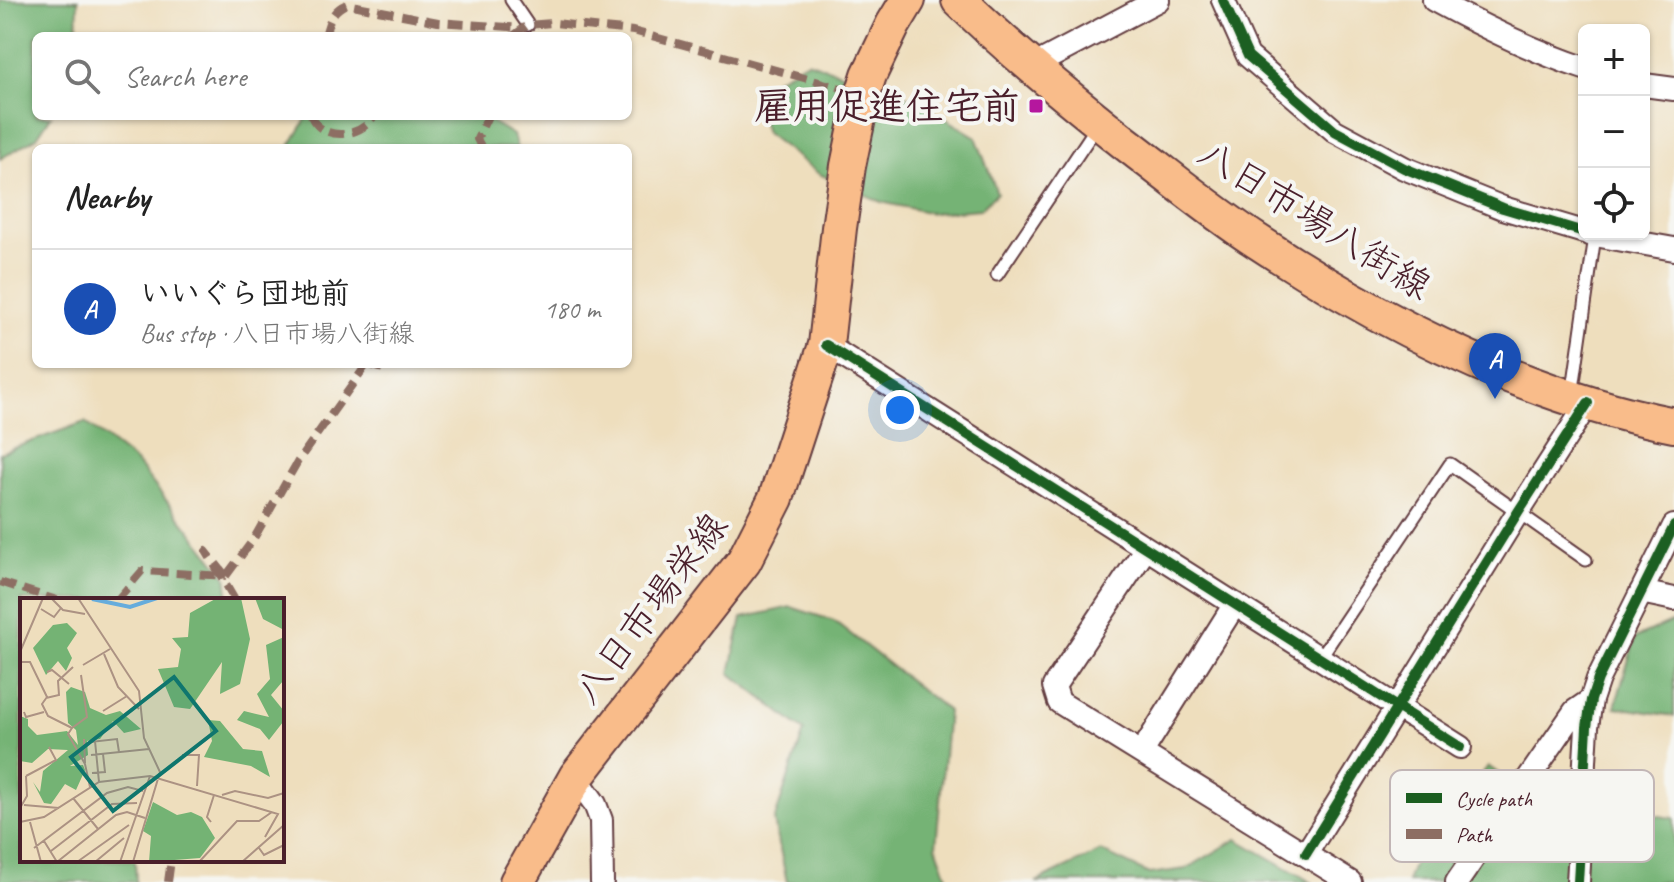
<!DOCTYPE html>
<meta charset="utf-8">
<style>
:root{--surface:#fff;--page:#f2f2f2;--text:#222;--muted:#767676;--line:#e0e0e0;--accent:#1a73e8}
body{margin:0;font-family:Caveat,"Klee One",sans-serif;background:var(--page);color:var(--text)}
.controls{position:absolute;right:24px;top:24px;display:grid;overflow:hidden;border-radius:12px;box-shadow:0 2px 6px #0004}
.controls button{width:72px;height:72px;display:grid;place-items:center;padding:0;border:0;border-bottom:2px solid var(--line);background:var(--surface);color:var(--text);font:40px sans-serif}
.you{position:absolute;left:900px;top:410px;width:28px;height:28px;margin:-20px;border:6px solid #fff;border-radius:50%;background:#1a73e8;box-shadow:0 0 0 12px #1a73e833}
.badge{display:grid;place-items:center;width:52px;height:52px;border-radius:50%;background:var(--accent);color:#fff;font-size:26px;font-weight:700}
.pin{position:absolute;translate:-50% -66px;filter:drop-shadow(0 2px 4px #0008)}
.pin::after{content:'';position:absolute;top:42px;width:28px;height:24px;background:inherit;clip-path:polygon(0 0,100% 0,50% 100%)}
.list{margin:0;padding:0;list-style:none}
h2{display:flex;justify-content:space-between;align-items:center;height:104px;margin:0;padding:0 32px;font-size:34px}
h2 small{font-size:26px;font-weight:400;color:var(--muted)}
.list li{display:grid;grid-template-columns:52px 1fr auto;gap:24px;align-items:center;box-sizing:border-box;height:120px;padding:0 32px;border-top:2px solid var(--line)}
.list b{display:block;font-size:30px;white-space:nowrap}
.list p{margin:0;font-size:26px;white-space:nowrap;color:var(--muted)}
.list em{font-size:26px;font-style:normal;color:var(--muted)}
.icon{flex:none;width:44px;height:44px;fill:none;stroke:currentColor;stroke-width:2;stroke-linecap:round;stroke-linejoin:round}
.map{position:relative;flex:none;width:1674px;height:882px;overflow:hidden}
.search{position:absolute;background:var(--surface);box-shadow:0 2px 6px #0004;left:32px;top:32px;width:600px;height:88px;display:flex;align-items:center;gap:20px;box-sizing:border-box;padding:0 28px;border-radius:12px;color:var(--muted);font-size:30px}
.panel{position:absolute;background:var(--surface);box-shadow:0 2px 6px #0004;left:32px;top:144px;width:600px;height:224px;border-radius:12px}
.map>svg:first-child{display:block}
</style>
<div class="map">
<svg width="1674" height="882" viewBox="0 0 1674 882">
<rect width="100%" height="100%" fill="#f6f6f2"/>
<filter id="ink" filterUnits="userSpaceOnUse"><feTurbulence type="fractalNoise" baseFrequency=".0125" numOctaves="2"/><feDisplacementMap in="SourceGraphic" scale="16" xChannelSelector="R" yChannelSelector="G"/><feConvolveMatrix kernelMatrix="1 2 1 2 8 2 1 2 1" color-interpolation-filters="sRGB"/></filter>
<filter id="wash" filterUnits="userSpaceOnUse"><feTurbulence type="fractalNoise" baseFrequency=".006" numOctaves="4" result="noise"/><feDisplacementMap in="SourceGraphic" scale="32" xChannelSelector="R" yChannelSelector="G"/><feGaussianBlur stdDeviation="1.8" result="paint"/><feColorMatrix in="noise" values="0 0 0 0 0 0 0 0 0 0 0 0 0 0 0 0 0 1.4 0 .05"/><feComposite in="paint" operator="in"/></filter>
<g filter="url(#wash)">
<rect width="100%" height="100%" fill="#eedebd"/>
<path fill="#74b374" stroke="#5f6950" stroke-width="2" d="M0 0H78L77 36H36V116H51L37 137 0 159Z
M807 61 912 98 976 137 997 193 980 209 932 213 881 202 819 174 766 133 753 93Z
M308 116H482L513 135 517 148H289Z
M85 422 136 462 226 576 229 600H22V860H135L136 882H0V453Z
M791 607 834 621 948 711 936 846 949 882H787L774 821 804 731 730 673 742 618Z
M1674 621V716L1615 707 1635 638Z
M1488 766 1568 823 1617 810 1674 818V882H1407L1414 862Z
M1237 839 1311 882H1036L1101 851 1149 874 1186 869Z"/>
</g>
<g filter="url(#ink)">
<g fill="none" stroke-linecap="round" stroke-linejoin="round">
<g stroke="#633c41" stroke-width="15">
<path id="service" d="M511 0 528 25
M997 275 1097 126
M1572 396 1595 236
M1320 658 1450 464 1586 560"/>
</g>
<g stroke="#633c41" stroke-width="26">
<path id="minor" d="M1223 0 1248 56 1335 131 1404 168 1503 208 1584 232
M1434 0C1482 26 1532 51 1584 68
M1031 67 1158 0
M1644 85 1674 89
M1589 234 1674 249
M826 345 1460 747
M1146 548 1054 686 1059 702 1350 882
M1641 592 1674 599
M1142 752 1235 604
M576 777 595 804 601 820 602 882
M1306 854 1518 512 1588 403
M1457 882 1575 711 1591 700
M1578 882 1587 727 1591 700 1598 679 1674 526"/>
</g>
<g stroke="#633c41" stroke-width="38">
<path id="primary" d="M959 0C1011 51 1067 97 1124 142 1169 176 1213 213 1260 243 1385 325 1527 396 1674 425
M517 882 576 777 744 561 776 498 826 345 839 228 848 166 863 94 869 75 893 25 908 0"/>
</g>
<use href="#service" stroke="#fff" stroke-width="11"/>
<use href="#minor" stroke="#fff" stroke-width="22"/>
<use href="#primary" stroke="#f9bc8a" stroke-width="34"/>
<path stroke="#8d6e63" stroke-width="8" stroke-dasharray="16 8" stroke-linecap="butt" d="M325 36C329 21 332 10 347 4L438 22 523 28
M513 36 528 25 554 23 633 31 863 94
M311 116C322 142 361 138 374 116
M482 148 477 139 488 116
M367 364 383 369 399 364
M226 576 253 540 298 461 367 364
M226 576 206 551 235 600
M0 582 57 600
M117 600 142 571 226 576
M168 882 171 860"/>
<g stroke="#f6f6f2" stroke-width="15">
<path id="cycleway" d="M1223 0 1248 56 1335 131 1404 168 1503 208 1584 232
M826 345 1460 747
M1306 854 1518 512 1588 403
M1578 882 1587 727 1591 700 1598 679 1674 526"/>
</g>
<use href="#cycleway" stroke="#1b5e20" stroke-width="10"/>
</g>
</g>
<rect fill="#b5179e" stroke="#f6f6f2" stroke-width="3" x="1028" y="98" width="16" height="16" rx="4"/>
<g text-anchor="middle" stroke-width="8" stroke-linejoin="round" paint-order="stroke">
<g font-size="38" font-weight="bold" fill="#4a1f2b" stroke="#f6f6f2" text-anchor="end">
<text x="1020" y="119">雇用促進住宅前</text>
</g>
<g font-size="38" fill="#4a1f2b" stroke="#f6f6f2">
<text transform="translate(1315 219) rotate(32)" y="13">八日市場八街線</text>
<text transform="translate(650 608) rotate(-53)" y="13">八日市場栄線</text>
</g>
</g>
<g transform="translate(20 598)">
<rect width="264" height="264" fill="#eedebd"/>
<path d="M197 0H221L230 41 220 86 200 96 202 64 170 111 154 109 138 71 158 69 161 51 152 40 168 39 170 15ZM235 0H264V32L243 21ZM47 25 57 35 47 50 52 60 46 73 38 63 26 77 13 50 33 27ZM264 39 263 83 251 97 264 113 263 124 249 142 240 131 217 122 224 113 249 119 237 96 250 81 246 47ZM51 89 65 94 70 110 86 117 100 113 121 131 104 135 93 123 80 141 67 143 68 157 50 168 63 167 65 172 56 192 45 186 31 206 24 205 13 184 20 194 23 173 48 152 28 151 12 165 0 163V118L8 121V128L17 137 47 133 58 147 56 132 48 125 46 94ZM188 122 200 123 223 151 242 153 250 179 231 168 184 159 192 143ZM133 204 157 217 171 214 182 219 195 240 180 260 129 264 131 238 123 233Z" fill="#74b374"/>
<path fill="none" stroke="#66acdc" stroke-width="4" d="M72 1 110 9 137 0"/>
<path fill="none" stroke="#ac9283" stroke-width="2" d="M31 0 43 12 65 16M58 0 119 93 124 140 140 174 113 264M21 11 34 19 41 10M0 54 23 0M84 56 98 89 119 111M0 64H10L27 99 22 106 28 118 52 130 48 136 65 166 70 189M63 67 90 51M27 74 32 72 49 86M26 100 39 97 38 83 53 69M83 113 107 98M4 114 6 119 24 114M52 130 67 119 61 77M64 141 65 165M75 143 79 184M70 144 97 141 99 154M71 157 129 151M162 157H179L177 188M72 175 85 174 83 156M6 178 36 162 29 149M202 197 215 193 248 200 264 195M53 200 78 231M4 207 39 210M0 210 7 198 6 178M0 224 24 219 79 184 130 178 258 216 245 239M10 224 21 264M191 224 187 219 194 197M24 243 37 264M14 250 87 195 108 189 123 193M239 250 244 257 264 247M31 253 92 206 117 205M37 264 96 217 107 214 125 220M57 264 109 227M75 264 104 240M100 264 130 178M179 264 217 223H239L252 214M222 264 264 227"/>
<path fill="#0f766e" fill-opacity="0.15" stroke="#0f766e" stroke-width="4" d="M154 79 196 133 93 213 51 159Z"/>
<rect width="264" height="264" fill="none" stroke="#4a1f2b" stroke-width="4"/>
</g>
<rect x="1390" y="770" width="264" height="92" rx="12" fill="#f6f6f2" stroke="#c2b6b6" stroke-width="2"/>
<rect x="1406" y="793" width="36" height="10" fill="#1b5e20"/>
<rect x="1406" y="829" width="36" height="10" fill="#8d6e63"/>
<g font-size="22" fill="#4a1f2b">
<text x="1456" y="806">Cycle path</text>
<text x="1456" y="842">Path</text>
</g>
</svg>
<div class="controls">
<button>+</button>
<button>−</button>
<button><svg class="icon" aria-label="locate" viewBox="0 0 24 24"><circle cx="12" cy="12" r="6"/><path d="M12 2v4M12 18v4M2 12h4M18 12h4"/></svg></button>
</div>
<div class="you"></div>
<div class="pin badge" style="left:1495px;top:399px;background:#1a4fb4">A</div>
<div class="search"><svg class="icon" aria-label="search" viewBox="0 0 24 24"><circle cx="10" cy="10" r="6"/><path d="M15 15l6 6"/></svg>Search here</div>
<section class="panel">
<h2>Nearby<small></small></h2>
<ul class="list">
<li><span class="badge" style="background:#1a4fb4">A</span><div><b>いいぐら団地前</b><p>Bus stop · 八日市場八街線</p></div><em>180 m</em></li>
</ul>
</section>
</div>
